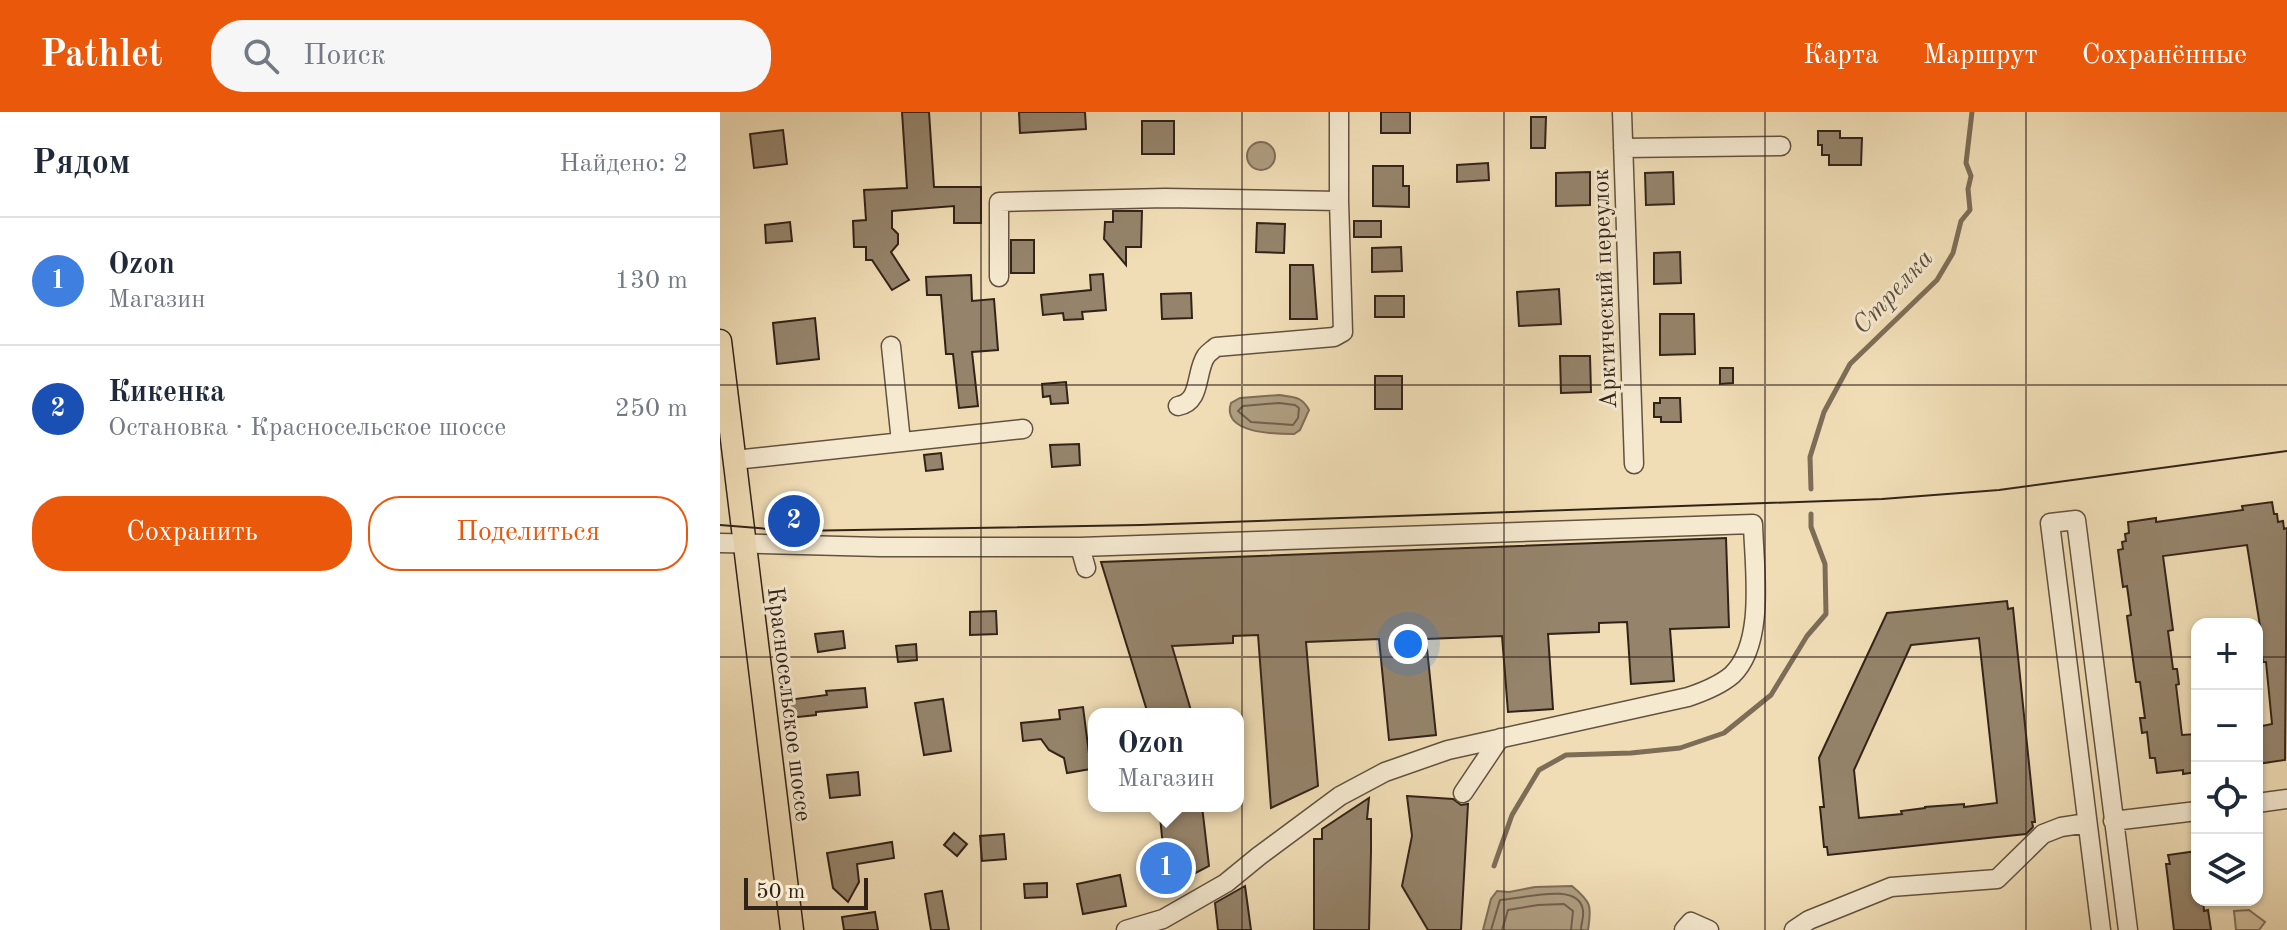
<!DOCTYPE html>
<html lang="ru">
<meta charset="utf-8">
<style>
:root{--surface:#fff;--page:#f6f6f7;--text:#1f2937;--muted:#747a83;--line:#e0e1e3;--accent:#ea580c}
body{margin:0;font-family:"Old Standard TT",serif;background:var(--page);color:var(--text)}
.controls{position:absolute;right:24px;bottom:24px;display:grid;overflow:hidden;border-radius:16px;box-shadow:0 2px 6px #0004}
.controls button{width:72px;height:72px;display:grid;place-items:center;padding:0;border:0;border-bottom:2px solid var(--line);background:var(--surface);color:var(--text);font:40px sans-serif}
.scale{position:absolute;left:24px;bottom:20px;width:124px;box-sizing:border-box;padding-left:8px;border:4px solid #322319;border-top:0;font-size:22px;line-height:28px;white-space:nowrap;color:#322319;-webkit-text-stroke:6px #f5e9d0;paint-order:stroke}
.you{position:absolute;left:688px;top:532px;width:28px;height:28px;margin:-20px;border:6px solid #fff;border-radius:50%;background:#1a73e8;box-shadow:0 0 0 12px #1a73e833}
.badge{display:grid;place-items:center;width:52px;height:52px;border-radius:50%;background:var(--accent);color:#fff;font-size:26px;font-weight:700}
.pin{position:absolute;translate:-50% -50%;border:4px solid #fff;box-shadow:0 2px 8px #0006}
.popup{position:absolute;left:368px;top:596px;width:156px;height:104px;box-sizing:border-box;display:grid;place-content:center;border-radius:16px;background:var(--surface);filter:drop-shadow(0 2px 6px #0005);font-size:26px;white-space:nowrap;color:var(--muted)}
.popup b{font-size:30px;color:var(--text)}
.popup::after{content:'';position:absolute;left:50%;top:100%;margin-left:-16px;border:16px solid transparent;border-top-color:var(--surface)}
.list{margin:0;padding:0;list-style:none}
h2{display:flex;justify-content:space-between;align-items:center;height:104px;margin:0;padding:0 32px;font-size:34px}
h2 small{font-size:26px;font-weight:400;color:var(--muted)}
.list li{display:grid;grid-template-columns:52px 1fr auto;gap:24px;align-items:center;box-sizing:border-box;height:128px;padding:0 32px;border-top:2px solid var(--line)}
.list b{display:block;font-size:30px;white-space:nowrap}
.list p{margin:0;font-size:26px;white-space:nowrap;color:var(--muted)}
.list em{font-size:26px;font-style:normal;color:var(--muted)}
.actions{display:flex;gap:16px;padding:24px 32px}
.actions a{flex:1;padding:18px 0;border:2px solid var(--accent);border-radius:32px;text-align:center;font-size:28px;color:var(--accent)}
.actions .main{background:var(--accent);color:#fff}
.icon{flex:none;width:44px;height:44px;fill:none;stroke:currentColor;stroke-width:2;stroke-linecap:round;stroke-linejoin:round}
.map{position:relative;flex:none;width:1567px;height:818px;overflow:hidden}
header{display:flex;align-items:center;gap:48px;box-sizing:border-box;height:112px;padding:0 40px;background:var(--accent);color:#fff}
header strong{font-size:38px}
nav{display:flex;gap:44px;margin-inline-start:auto;font-size:28px}
.search{width:560px;height:72px;background:var(--page);display:flex;align-items:center;gap:20px;box-sizing:border-box;padding:0 28px;border-radius:32px;color:var(--muted);font-size:30px}
main{display:flex}
aside{flex:1;background:var(--surface)}
.map>svg:first-child{display:block}
</style>
<header>
<strong>Pathlet</strong>
<div class="search"><svg class="icon" aria-label="search" viewBox="0 0 24 24"><circle cx="10" cy="10" r="6"/><path d="M15 15l6 6"/></svg>Поиск</div>
<nav><a>Карта</a><a>Маршрут</a><a>Сохранённые</a></nav>
</header>
<main>
<aside>
<h2>Рядом<small>Найдено: 2</small></h2>
<ul class="list">
<li><span class="badge" style="background:#3f7fe0">1</span><div><b>Ozon</b><p>Магазин</p></div><em>130 m</em></li>
<li><span class="badge" style="background:#1a4fb4">2</span><div><b>Кикенка</b><p>Остановка · Красносельское шоссе</p></div><em>250 m</em></li>
</ul>
<div class="actions"><a class="main">Сохранить</a><a>Поделиться</a></div>
</aside>
<div class="map">
<svg width="1567" height="818" viewBox="0 0 1567 818">
<rect width="100%" height="100%" fill="#f0ddb6"/>
<filter id="stains"><feTurbulence type="fractalNoise" baseFrequency=".0025" numOctaves="4"/><feColorMatrix values="0 0 0 0 .2 0 0 0 0 .09 0 0 0 0 .02 0 0 0 .5 -.17"/></filter>
<radialGradient id="worn" r=".72"><stop offset=".6" stop-color="#630" stop-opacity="0"/><stop offset="1" stop-color="#630" stop-opacity=".3"/></radialGradient>
<path fill="#d0bd9b" stroke="#81705a" stroke-width="2" d="M1529 798 1545 810 1539 818H1516L1514 799Z"/>
<path fill="#af9e81" stroke="#7d6d57" stroke-width="2" d="M527 44a14 14 0 1 1 28 0a14 14 0 1 1-28 0Z
M559 283C573 285 582 284 589 298L580 318 574 322C556 322 501 322 511 291L520 286Z
M852 774C871 790 872 793 868 818H763L771 787 777 779 789 780 815 775Z"/>
<g fill="none" stroke-linecap="round" stroke-linejoin="round">
<path stroke="#70604d" stroke-width="2" d="M559 291 575 293 579 296 578 306 573 313 531 310 518 299 523 294Z
M771 818 780 788C799 788 860 768 863 799 864 804 861 812 861 818
M782 818 788 798 818 793 844 792 853 799 851 818"/>
<path stroke="#7d6d57" stroke-width="5" d="M1091 377 1090 345 1104 300 1130 252 1217 168 1233 141 1241 109 1250 98 1248 77 1251 64 1246 51 1252 0
M774 754 792 703 819 658 846 643 911 641 960 636 1004 621 1051 583 1087 524 1106 502 1105 452 1091 415V402"/>
</g>
<path fill="#95846b" stroke="#322319" stroke-width="2" fill-rule="evenodd" d="M182 0H209L214 75H261V111H234V94L172 99V116L178 122V132L171 140 189 168 172 178 152 148H146V135H134L133 109 146 108 144 78 187 76Z
M299 0H365L366 17 300 21Z
M661 0H690V21H661Z
M811 5H826L825 36H811Z
M422 9H454V42H422Z
M63 18 67 52 34 56 30 22Z
M1098 19H1120V26H1142L1141 53H1109V43H1102V33H1098Z
M768 51 769 68 737 70V53Z
M653 54H683V74H689V95L653 94Z
M870 60V93L836 94V61Z
M953 60 954 92 926 93 925 61Z
M393 99H422L421 135H406V153L384 127 385 110H393Z
M634 109H661V125H634Z
M70 110 72 129 46 131 45 113Z
M537 111 565 112 564 141 536 140Z
M291 128H314V161H291Z
M681 135 682 159 652 160V136Z
M960 140 961 171 934 172V141Z
M570 153H593L597 207H570Z
M383 162 386 198 362 200 363 207 344 208 343 201 323 203 321 183 371 178 370 163Z
M251 163 252 189 274 187 278 238 252 240 258 294 239 296 233 242H226L221 183H207L206 165Z
M839 177 841 212 799 214 797 180Z
M471 181 472 206 442 207 441 182Z
M655 184H684V205H655Z
M940 202H974L975 242 940 243Z
M95 206 99 247 57 252 53 211Z
M840 244H870L871 280 841 281Z
M1000 256H1013V271L1000 272Z
M655 264H682V297H655Z
M346 270 348 291 331 292 330 284 323 285 322 272Z
M940 286H960L961 310H941V305H934V291H940Z
M359 332 360 353 332 355 330 333Z
M221 341 223 357 206 359 204 343Z
M1552 390 1554 402H1557L1558 410 1563 409 1564 417 1567 416 1565 648 1537 652V615L1552 612 1546 550H1543L1539 520H1541L1527 433 1443 444 1453 518 1448 519 1453 557H1457L1459 572 1456 573 1462 623 1476 622 1477 660 1463 662V658L1437 661 1435 646H1430L1427 620 1422 621 1420 606H1425L1420 570H1416L1407 504 1411 503 1407 474 1403 475 1398 438 1403 437 1402 430 1406 429 1405 422 1409 421 1408 410 1436 406V410L1523 398 1522 394Z
M1006 426 1009 515 950 517 954 569 911 572 907 510 879 511V520L828 522 833 597 788 600 782 524 706 527 716 623 669 628 659 527 586 530 598 674 551 696 538 523 513 524V531L452 534 472 602H428L381 450Z
M1287 489 1288 497 1293 496 1315 710H1312L1313 715 1306 722 1108 743 1107 735H1104L1100 695H1104L1099 646 1167 501ZM1259 526 1277 691 1244 695V692L1205 695V696L1181 699 1182 702 1139 706 1134 658 1191 533Z
M276 499 277 522 250 523V500Z
M123 519 125 536 98 540 95 522Z
M196 532 197 548 178 550 176 534Z
M145 576 147 595 96 600V603L69 606 67 588 107 583 106 579Z
M223 587 231 639 204 643 195 591Z
M363 595 371 657 347 661 344 646 329 638 321 627 303 629 301 611 340 607 339 598Z
M138 660 140 683 110 686 107 663Z
M687 684 733 687 741 693 748 692 741 818H708L682 774 692 724Z
M649 686 647 707H651V740L649 818H594V727H602V717Z
M439 694H482L489 754 447 776Z
M234 721 247 732 237 744 224 733Z
M284 722 286 747 262 749 260 724Z
M172 730 174 746 137 752 139 770 128 790 113 776 107 741Z
M1477 739V788H1483L1484 799 1488 798 1491 818H1454L1446 752H1450L1448 743Z
M400 763 406 794 363 802 357 772Z
M327 771V785L305 786 304 772Z
M525 774 531 818H498L495 791Z
M222 779 229 818H211L205 782Z
M155 800 158 818H124L122 805Z"/>
<g fill="none" stroke-linecap="round" stroke-linejoin="round">
<g stroke="#625240" stroke-width="21">
<path id="minor" d="M902 0 914 352
M903 36 1061 34
M279 165V90L445 86 619 89
M171 234 181 330
M458 294C482 290 475 260 486 244 489 240 493 238 496 235L614 225 623 220 619 89V0
M15 348 303 317
M0 431 160 435H360L1033 412C1034 454 1046 531 1012 563 999 574 983 580 968 585L728 638 665 660 620 684 539 744 506 771 443 807 406 818
M360 435 366 456
M743 681 780 626
M1537 691 1567 687
M1393 709 1477 699
M964 818 971 810 989 818
M1074 818 1089 808 1171 775 1277 767 1323 722 1341 715 1367 711
M1381 818 1330 411 1356 408 1408 818"/>
</g>
<g stroke="#322319" stroke-width="25">
<path id="major" d="M0 229 72 818"/>
</g>
<use href="#minor" stroke="#f5e9d0" stroke-width="18"/>
<use href="#major" stroke="#f0ddb6" stroke-width="22"/>
<path stroke="#322319" stroke-width="2" d="M0 413 74 419 421 413 1162 387 1279 378 1567 339"/>
</g>
<path fill="none" stroke="#322319" stroke-width="2" stroke-opacity="0.55" d="M261 0V818M522 0V818M784 0V818M1045 0V818M1306 0V818M0 273H1567M0 545H1477M1537 545H1567"/>
<g text-anchor="middle" stroke-width="6" stroke-linejoin="round" paint-order="stroke">
<g font-size="24" fill="#322319" stroke="#f5e9d0">
<text transform="translate(884 177) rotate(-92)" y="8">Арктический переулок</text>
<text transform="translate(70 592) rotate(83)" y="8">Красносельское шоссе</text>
</g>
<g font-size="26" font-style="italic" fill="#5e4e3d" stroke="#f5e9d0">
<text transform="translate(1172 179) rotate(-47)" y="9">Стрелка</text>
</g>
</g>
<rect width="100%" height="100%" filter="url(#stains)"/>
<rect width="100%" height="100%" fill="url(#worn)"/>
</svg>
<div class="controls">
<button>+</button>
<button>−</button>
<button><svg class="icon" aria-label="locate" viewBox="0 0 24 24"><circle cx="12" cy="12" r="6"/><path d="M12 2v4M12 18v4M2 12h4M18 12h4"/></svg></button>
<button><svg class="icon" aria-label="layers" viewBox="0 0 24 24"><path d="M12 4l9 5-9 5-9-5zM3 14l9 5 9-5"/></svg></button>
</div>
<div class="scale">50 m</div>
<div class="you"></div>
<div class="pin badge" style="left:446px;top:756px;background:#3f7fe0">1</div>
<div class="popup"><b>Ozon</b>Магазин</div>
<div class="pin badge" style="left:74px;top:409px;background:#1a4fb4">2</div>
</div>
</main>
